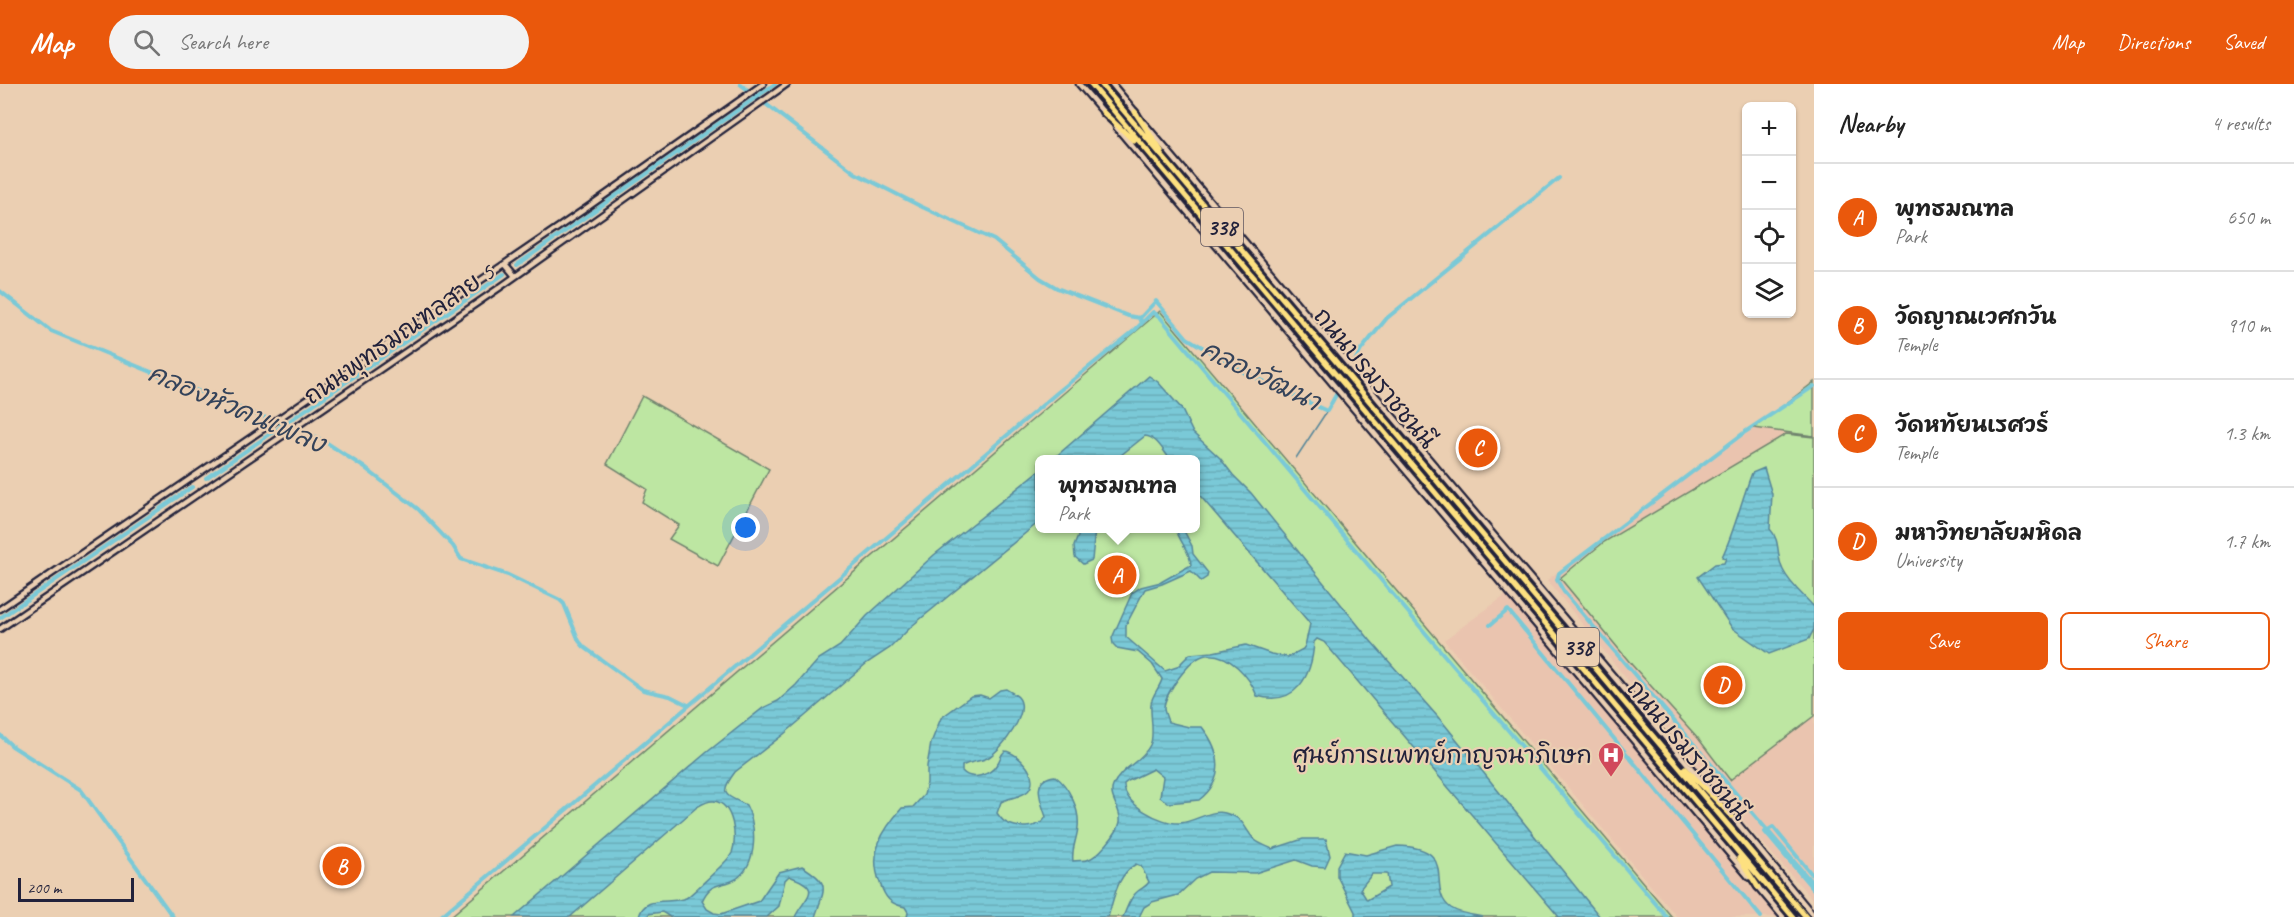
<!DOCTYPE html>
<meta charset="utf-8">
<style>
:root{--surface:#fff;--page:#f2f2f2;--text:#222;--muted:#767676;--line:#e0e0e0;--accent:#ea580c}
body{margin:0;font-family:Caveat,"Playpen Sans Thai",sans-serif;background:var(--page);color:var(--text)}
.controls{position:absolute;right:18px;top:18px;display:grid;overflow:hidden;border-radius:9px;box-shadow:0 2px 4px #0004}
.controls button{width:54px;height:54px;display:grid;place-items:center;padding:0;border:0;border-bottom:2px solid var(--line);background:var(--surface);color:var(--text);font:30px sans-serif}
.scale{position:absolute;left:18px;bottom:15px;width:116px;box-sizing:border-box;padding-left:6px;border:3px solid #22223b;border-top:0;font-size:16px;line-height:21px;white-space:nowrap;color:#22223b;-webkit-text-stroke:4px #ebcfb2;paint-order:stroke}
.you{position:absolute;left:746px;top:444px;width:21px;height:21px;margin:-15px;border:4px solid #fff;border-radius:50%;background:#1a73e8;box-shadow:0 0 0 9px #1a73e833}
.badge{display:grid;place-items:center;width:39px;height:39px;border-radius:50%;background:var(--accent);color:#fff;font-size:20px;font-weight:700}
.pin{position:absolute;translate:-50% -50%;border:3px solid #fff;box-shadow:0 2px 6px #0006}
.popup{position:absolute;left:1035px;top:371px;width:165px;height:78px;box-sizing:border-box;display:grid;place-content:center;border-radius:9px;background:var(--surface);filter:drop-shadow(0 2px 4px #0005);font-size:20px;white-space:nowrap;color:var(--muted)}
.popup b{font-size:22px;color:var(--text)}
.popup::after{content:'';position:absolute;left:50%;top:100%;margin-left:-12px;border:12px solid transparent;border-top-color:var(--surface)}
.list{margin:0;padding:0;list-style:none}
h2{display:flex;justify-content:space-between;align-items:center;height:78px;margin:0;padding:0 24px;font-size:26px}
h2 small{font-size:20px;font-weight:400;color:var(--muted)}
.list li{display:grid;grid-template-columns:39px 1fr auto;gap:18px;align-items:center;box-sizing:border-box;height:108px;padding:0 24px;border-top:2px solid var(--line)}
.list b{display:block;font-size:22px;white-space:nowrap}
.list p{margin:0;font-size:20px;white-space:nowrap;color:var(--muted)}
.list em{font-size:20px;font-style:normal;color:var(--muted)}
.actions{display:flex;gap:12px;padding:18px 24px}
.actions a{flex:1;padding:14px 0;border:2px solid var(--accent);border-radius:9px;text-align:center;font-size:21px;color:var(--accent)}
.actions .main{background:var(--accent);color:#fff}
.icon{flex:none;width:33px;height:33px;fill:none;stroke:currentColor;stroke-width:2;stroke-linecap:round;stroke-linejoin:round}
.map{position:relative;flex:none;width:1814px;height:833px;overflow:hidden}
header{display:flex;align-items:center;gap:36px;box-sizing:border-box;height:84px;padding:0 30px;background:var(--accent);color:#fff}
header strong{font-size:28px}
nav{display:flex;gap:33px;margin-inline-start:auto;font-size:21px}
.search{width:420px;height:54px;background:var(--page);display:flex;align-items:center;gap:15px;box-sizing:border-box;padding:0 21px;border-radius:33px;color:var(--muted);font-size:22px}
main{display:flex}
aside{flex:1;background:var(--surface)}
.map>svg:first-child{display:block}
</style>
<header>
<strong>Map</strong>
<div class="search"><svg class="icon" aria-label="search" viewBox="0 0 24 24"><circle cx="10" cy="10" r="6"/><path d="M15 15l6 6"/></svg>Search here</div>
<nav><a>Map</a><a>Directions</a><a>Saved</a></nav>
</header>
<main>
<div class="map">
<svg width="1814" height="833" viewBox="0 0 1814 833">
<defs>
<pattern id="water-rules" width="6" height="5" patternUnits="userSpaceOnUse" patternTransform="scale(1.5)"><rect width="6" height="5" fill="#7ac9d7"/><path d="M0 2.5h6" fill="none" stroke="#69acb9"/></pattern>
</defs>
<rect width="100%" height="100%" fill="#ebcfb2"/>
<filter id="ink" filterUnits="userSpaceOnUse"><feTurbulence type="fractalNoise" baseFrequency=".0167" numOctaves="2"/><feDisplacementMap in="SourceGraphic" scale="12" xChannelSelector="R" yChannelSelector="G"/><feConvolveMatrix kernelMatrix="1 2 1 2 8 2 1 2 1" color-interpolation-filters="sRGB"/></filter>
<g filter="url(#ink)">
<path fill="#eac4af" d="M1814 300V817L1716 706 1547 496Z
M1506 511 1777 833H1677L1444 556Z"/>
<path fill="#bde6a2" stroke="#70846e" stroke-width="1.5" fill-rule="evenodd" d="M1160 227 1672 833H450ZM1039 376H1195V444H1039Z
M1814 298V352L1754 344Z
M642 312 769 385 718 482 669 455 679 441 642 418 647 405 607 380Z
M1786 350 1814 353V632L1730 696 1698 654 1632 581 1560 494 1604 458Z"/>
<path fill="url(#water-rules)" stroke="#578699" stroke-width="1.5" fill-rule="evenodd" d="M1149 292 1158 298 1181 324 1193 349 1220 374 1233 391 1251 409 1370 556 1445 641 1600 833H1559L1324 558 1317 555 1314 558C1312 592 1296 623 1257 612 1250 593 1229 568 1206 571 1191 573 1164 610 1164 624 1164 628 1167 634 1168 638L1189 643H1202C1221 667 1226 695 1199 716L1168 719 1160 713 1163 693 1153 685 1128 697 1124 700C1123 720 1161 740 1180 739 1195 738 1210 725 1225 729 1247 735 1243 745 1255 756 1259 760 1267 762 1272 765L1303 755H1326L1330 772 1325 783 1312 782 1296 776 1255 789 1209 788 1195 795 1178 811 1152 818 1144 823 1139 833H1123C1127 824 1130 813 1138 807 1143 803 1146 803 1149 798L1141 782 1136 780C1117 791 1114 814 1108 833H907L908 828 905 823C890 820 885 814 880 799 868 768 882 747 902 724L913 723 924 711 927 699V682L931 659 941 634 971 612 980 611 989 614 1000 606 1006 605C1009 607 1015 610 1018 613 1031 628 1002 665 989 673 981 678 971 677 962 682V687C971 697 990 692 997 680 1001 675 1000 671 1005 667 1019 669 1041 693 1028 707 1020 714 1009 713 1001 718L997 729C1000 733 1002 737 1007 739 1018 745 1040 745 1046 733 1041 717 1030 695 1055 692 1069 702 1080 726 1078 743 1077 756 1071 764 1073 777 1077 776 1083 777 1087 776 1098 773 1118 749 1120 738 1122 725 1108 714 1113 702 1120 684 1142 678 1150 661 1155 652 1150 631 1151 620 1152 610 1160 604 1162 595L1152 580 1138 568 1117 564 1113 560 1112 554 1132 509 1141 503 1161 498 1191 481C1191 469 1179 457 1176 445H1183L1192 462 1193 470 1208 489 1207 493 1201 497 1191 487 1162 500 1145 505 1126 541V553L1165 587 1177 583 1190 570 1213 568 1246 561 1271 570 1288 573 1303 565 1305 562 1310 540 1307 536 1195 406V376L1170 375C1163 367 1157 353 1145 352L1116 375H1053Z
M1764 384 1772 410 1770 445C1781 456 1776 473 1783 486 1791 502 1803 510 1814 523V545L1809 555 1769 570 1732 544 1698 493 1715 480 1724 479 1726 474 1722 473C1735 446 1741 417 1752 389Z
M1039 387V438L913 541 890 564 867 579 784 650 735 688C717 712 727 711 746 721 757 742 758 780 736 795 723 803 711 796 702 817L707 825 714 829 721 830 759 817 779 788 802 782C831 800 825 803 815 833H795C805 812 825 805 789 792L785 796 779 822 767 833H670L662 828 649 830 647 833H639C644 810 669 821 686 814 689 813 719 784 723 780 726 777 730 773 732 769 737 754 734 720 714 717 708 716 702 720 697 723L570 833H514L706 669 763 624 778 617 796 601 819 575 840 562 867 532 934 471Z
M1081 445H1095L1092 476 1083 480 1075 473 1074 462Z
M1397 762C1462 763 1424 805 1451 824 1460 830 1473 831 1483 833H1355V828L1337 792V782L1345 767 1366 771ZM1372 790H1387L1389 803 1367 816 1360 805Z"/>
<g fill="none" stroke-linecap="round" stroke-linejoin="round">
<path stroke="#578699" stroke-width="1.5" d="M1296 374 1327 327"/>
<path stroke="#7ac9d7" stroke-width="4" d="M740 0 855 89 920 122 994 156 1040 194 1057 204 1128 232 1140 234 1156 217 1187 254 1245 289 1327 327 1361 266 1387 234 1559 94
M517 181 775 0
M0 207 51 247 252 329 308 349 327 359 365 384 418 425 453 462 461 475 508 491 560 516 564 520 579 557 584 563 643 606 670 612 688 621
M1142 239 1153 228 1160 233 1433 558 1667 833
M1814 302 1745 348 1559 489 1557 496 1564 508 1814 801
M206 394 504 190
M0 534 192 403
M1490 541 1508 526 1761 833
M0 651 12 662 81 706 173 833
M1814 793 1773 743 1765 748 1814 806
M440 833 1058 308 1135 246 1142 239 1140 234"/>
<g stroke="#22223b" stroke-width="9">
<path id="secondary" d="M1079 0 1105 30
M1112 0 1137 30
M1144 39 1709 705
M1116 43 1749 793
M505 180 515 192
M0 525 588 123 763 0
M0 545 499 204 787 0
M1730 730 1814 832
M1757 802 1783 833"/>
</g>
<g stroke="#22223b" stroke-width="10">
<path id="trunk" d="M1091 0 1793 833
M1101 0 1806 833
M1103 28 1134 57
M1135 28 1161 67
M1685 684 1732 732
M1739 774 1758 803"/>
</g>
<use href="#secondary" stroke="#ebcfb2" stroke-width="4.5"/>
<use href="#trunk" stroke="#fde080" stroke-width="5"/>
</g>
</g>
<defs>
<g id="hospital-pin" transform="scale(1.35)"><path d="M0 17L-7.5 6A9.5 9.5 0 1 1 7.5 6Z" fill="#d1495b" stroke="#ebcfb2"/><path d="M-5-5h3v3.5h4V-5h3V5h-3V1.5h-4V5h-3Z" fill="#fff"/></g>
</defs>
<g fill-rule="evenodd">
<use href="#hospital-pin" x="1611" y="671"/>
</g>
<g text-anchor="middle" stroke-width="4.5" stroke-linejoin="round" paint-order="stroke">
<g fill="#ebcfb2" stroke="#5e565f" stroke-width="1.5">
<rect x="1201" y="124" width="42" height="38" rx="4.5"/>
<rect x="1557" y="544" width="42" height="38" rx="4.5"/>
</g>
<g font-size="22" font-weight="bold" fill="#22223b">
<text x="1222" y="151">338</text>
<text x="1578" y="571">338</text>
</g>
<g font-size="24" fill="#22223b" stroke="#ebcfb2">
<text transform="translate(399 250) rotate(-35)" y="8">ถนนพุทธมณฑลสาย 5</text>
<text transform="translate(1375 294) rotate(50)" y="8">ถนนบรมราชชนนี</text>
<text transform="translate(1688 666) rotate(50)" y="8">ถนนบรมราชชนนี</text>
</g>
<g font-size="24" fill="#22223b" stroke="#ebcfb2" text-anchor="end">
<text x="1592" y="679">ศูนย์การแพทย์กาญจนาภิเษก</text>
</g>
<g font-size="26" font-style="italic" fill="#34435a" stroke="#ebcfb2">
<text transform="translate(1261 291) rotate(26)" y="9">คลองวัฒนา</text>
<text transform="translate(237 324) rotate(23)" y="9">คลองหัวคนเพลง</text>
</g>
</g>
</svg>
<div class="controls">
<button>+</button>
<button>−</button>
<button><svg class="icon" aria-label="locate" viewBox="0 0 24 24"><circle cx="12" cy="12" r="6"/><path d="M12 2v4M12 18v4M2 12h4M18 12h4"/></svg></button>
<button><svg class="icon" aria-label="layers" viewBox="0 0 24 24"><path d="M12 4l9 5-9 5-9-5zM3 14l9 5 9-5"/></svg></button>
</div>
<div class="scale">200 m</div>
<div class="you"></div>
<div class="pin badge" style="left:1117px;top:491px">A</div>
<div class="popup"><b>พุทธมณฑล</b>Park</div>
<div class="pin badge" style="left:342px;top:782px">B</div>
<div class="pin badge" style="left:1478px;top:364px">C</div>
<div class="pin badge" style="left:1723px;top:601px">D</div>
</div>
<aside>
<h2>Nearby<small>4 results</small></h2>
<ul class="list">
<li><span class="badge">A</span><div><b>พุทธมณฑล</b><p>Park</p></div><em>650 m</em></li>
<li><span class="badge">B</span><div><b>วัดญาณเวศกวัน</b><p>Temple</p></div><em>910 m</em></li>
<li><span class="badge">C</span><div><b>วัดหทัยนเรศวร์</b><p>Temple</p></div><em>1.3 km</em></li>
<li><span class="badge">D</span><div><b>มหาวิทยาลัยมหิดล</b><p>University</p></div><em>1.7 km</em></li>
</ul>
<div class="actions"><a class="main">Save</a><a>Share</a></div>
</aside>
</main>
